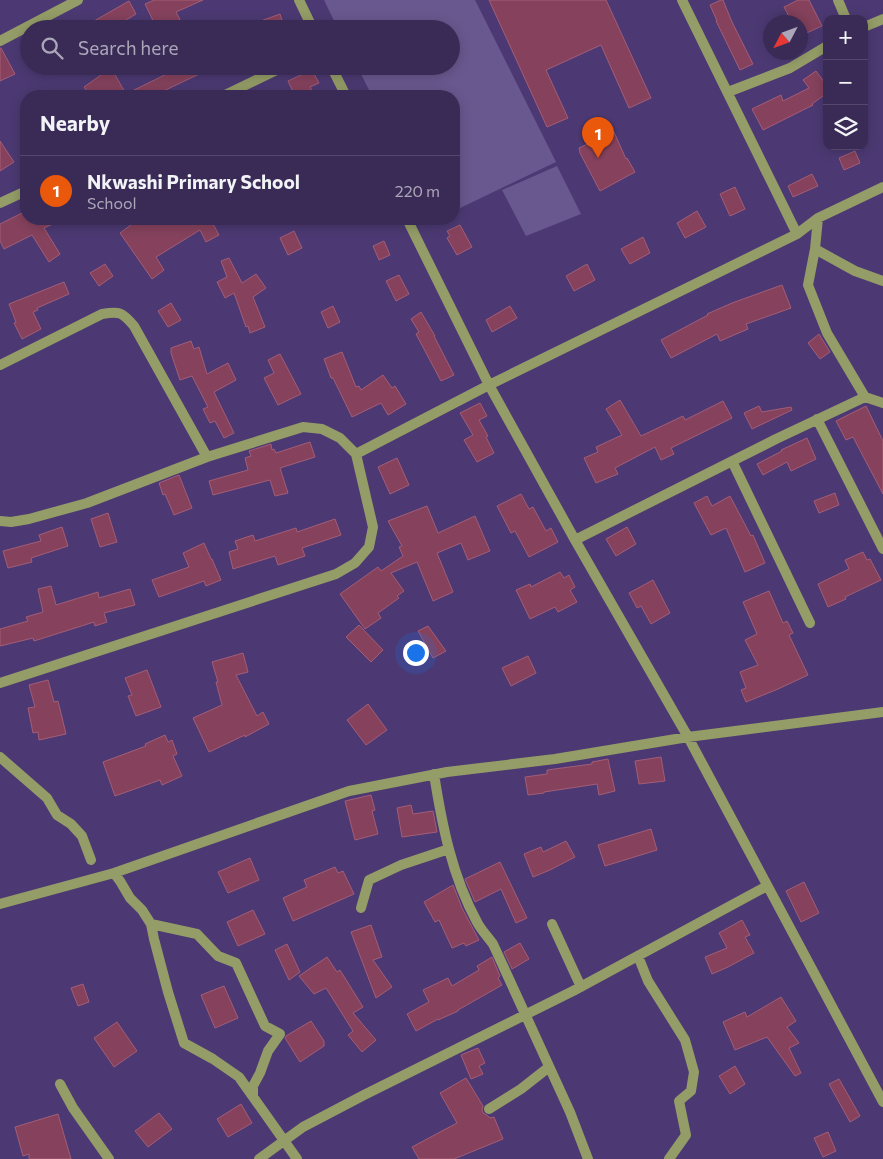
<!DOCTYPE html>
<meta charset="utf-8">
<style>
:root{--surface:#392b56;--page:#443760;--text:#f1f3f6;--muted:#aba7b9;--line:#53476c;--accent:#ea580c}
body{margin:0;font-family:Commissioner,sans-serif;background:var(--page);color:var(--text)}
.controls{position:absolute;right:15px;top:15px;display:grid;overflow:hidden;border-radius:10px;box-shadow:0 2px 12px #0003}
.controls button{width:45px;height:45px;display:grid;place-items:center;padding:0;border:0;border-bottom:1px solid var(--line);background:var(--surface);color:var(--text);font:25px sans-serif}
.compass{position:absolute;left:763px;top:15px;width:45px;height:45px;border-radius:50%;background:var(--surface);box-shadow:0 2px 12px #0003;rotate:229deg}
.you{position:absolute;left:415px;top:652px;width:18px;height:18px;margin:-12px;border:4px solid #fff;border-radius:50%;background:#1a73e8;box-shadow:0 0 0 8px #1a73e833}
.badge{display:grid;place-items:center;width:32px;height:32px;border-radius:50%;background:var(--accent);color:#fff;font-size:16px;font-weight:700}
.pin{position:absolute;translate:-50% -41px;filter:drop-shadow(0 1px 2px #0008)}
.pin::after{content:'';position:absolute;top:26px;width:18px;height:15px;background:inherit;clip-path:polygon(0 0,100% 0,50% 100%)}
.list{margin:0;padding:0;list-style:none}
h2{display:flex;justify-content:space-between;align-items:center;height:65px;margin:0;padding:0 20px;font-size:21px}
h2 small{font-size:16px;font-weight:400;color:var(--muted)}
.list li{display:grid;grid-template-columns:32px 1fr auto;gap:15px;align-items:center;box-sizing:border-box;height:70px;padding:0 20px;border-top:1px solid var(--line)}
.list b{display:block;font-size:19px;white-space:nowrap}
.list p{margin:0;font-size:16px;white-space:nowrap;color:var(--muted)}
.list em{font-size:16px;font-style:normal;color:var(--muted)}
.icon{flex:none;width:28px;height:28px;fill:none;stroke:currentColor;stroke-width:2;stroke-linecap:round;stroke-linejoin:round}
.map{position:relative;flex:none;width:883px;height:1159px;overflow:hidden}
.search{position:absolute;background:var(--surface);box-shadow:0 2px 12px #0003;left:20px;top:20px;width:440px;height:55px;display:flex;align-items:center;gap:12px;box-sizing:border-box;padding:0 18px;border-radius:28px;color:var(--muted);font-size:19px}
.panel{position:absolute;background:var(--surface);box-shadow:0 2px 12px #0003;left:20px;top:90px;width:440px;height:135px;border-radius:20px}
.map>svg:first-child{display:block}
</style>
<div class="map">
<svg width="883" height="1159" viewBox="0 0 883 1159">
<rect width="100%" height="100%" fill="#4c3973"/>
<path fill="#69588f" d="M324 0H475L556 162 454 211V96H372L357 66H451V29H338Z
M557 166 581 214 526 236 502 190Z"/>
<path fill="#86425d" stroke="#a35d77" d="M154 0H203L176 12 185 29H157L145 4Z
M489 0H606L651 98 629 108 601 45 546 70 568 118 547 127Z
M721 0H723L732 22 753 64 740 70 716 21H717L710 5Z
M798 0H809L822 26 800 36V22H792L784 7Z
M129 1 136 14 126 20 127 22 115 29H80Z
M280 14 285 29H245L244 27Z
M0 48H1L15 74 0 81Z
M94 66H110L126 94 183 66H216L153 96H90L84 87 101 75Z
M312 70 319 83 310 87 315 96H295L288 81Z
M816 71 827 86V93L812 104 813 105 763 130 752 109 781 95 783 101 809 88 803 80Z
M614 132 626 159 627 158 635 172 600 191 580 153V152L579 148Z
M0 141 14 162 0 171Z
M855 151 860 163 844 170 839 158Z
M812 174 818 186 793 197 788 186Z
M735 187 745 209 730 216 720 194Z
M26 211V219H64L44 228 60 254 49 262 32 235 4 249 0 241V224Z
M697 211 706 227 685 238 677 223Z
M139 219H218L212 222 219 235 206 242 200 230 156 257 164 270 152 279 120 233Z
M460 225 472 247 457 255 447 238 450 236 447 231Z
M294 231 302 248 288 255 280 238Z
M643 237 650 253 630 264 621 249Z
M384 241 390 255 379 260 373 246Z
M229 258 242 283 256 274 266 288 253 297 265 327 250 333 248 326 246 327 234 293 225 298 217 282 227 277 221 261Z
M105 264 113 276 99 286 90 273Z
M587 264 595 280 574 291 566 276Z
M399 275 409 294 396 301 386 281Z
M64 282 69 294 37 308 38 310 33 312 41 329 22 339 14 323 16 322 9 304Z
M782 285 791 308 746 324 748 329 720 341 717 334 671 358 661 340 708 315 707 314 732 303Z
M171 303 181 320 168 327 158 311Z
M333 306 340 322 328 328 321 312Z
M510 306 517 318 492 332 486 320Z
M421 312 435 336H434L454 375 441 381 416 334 419 332 411 319Z
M819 334 830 352 820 359 808 343Z
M191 341 194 349 199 347 207 374 228 363 236 380 214 392 234 433 224 438 215 421 210 423 203 409 208 407 192 376 180 380 171 353V348Z
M342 352 356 387 359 386 361 390 383 375 392 388 395 386 406 404 388 415 381 403 352 417 333 378H331L324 359Z
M280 354 301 394 278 405 264 378 274 373 268 360Z
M620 400 641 436 683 416 685 420 723 401 732 418 671 448 674 454 661 460 655 447 615 468 618 474 596 483 584 458 598 452 596 447 622 435 606 409Z
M480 403 487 416 479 420 488 436 486 437 494 453 477 462 464 440 473 435 460 413Z
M759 406 762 412 791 407 792 410 752 429 744 413Z
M866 406 883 441V494L853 437 846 440 836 421Z
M807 438 816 459 791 471 787 462 763 475 757 464 782 451 781 450Z
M310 442 315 457 280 468 288 493 275 496 270 480 213 495 209 481 248 470 245 458 251 456 249 451 271 444 272 450 274 449 276 453Z
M397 458 409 485 390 494 378 467Z
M179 475 192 508 174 515 165 494 163 495 159 483Z
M835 493 839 505 819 513 814 501Z
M521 494 529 509 533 507 546 531 551 528 558 542 529 557 515 531 511 533 497 506Z
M707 496 712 506 730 496 751 536 753 535 765 563 745 572 726 528 711 535 694 503Z
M427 506 438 533 475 516 490 551 468 560 461 543 437 553 453 592 433 601 417 562 391 573 404 591 397 596 399 598 378 613 381 618 365 629 340 594 378 567 381 571 403 556 399 547 402 546 388 521Z
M108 513 117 542 100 547 91 519Z
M335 519 341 535 302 548 305 556 278 565 275 556 233 569 229 552 238 549 235 541 253 535 255 541 296 528 297 532Z
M62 527 68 546 31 558 32 562 8 568 3 551 41 541 39 535Z
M627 527 636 544 616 556 606 539Z
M204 543 211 559H212L221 580 206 586 204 581 159 597 152 580 189 567 183 553Z
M863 552 867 560 870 559 881 580 845 597 846 599 828 607 818 584 849 569 845 560Z
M560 572 564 578 569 575 575 587 570 590 577 602 558 612 555 607 530 619 516 590 530 584 531 587Z
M653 580 670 613 651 624 641 606 637 608 629 593Z
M51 586 56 605 98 592 99 598 130 589 135 605 104 613 107 622 95 626 94 622 34 641 33 638 0 646V629L28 621 26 617 43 612 38 589Z
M769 591 783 623 787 621 793 633 789 635 808 675 778 689 746 702 741 690 746 688 740 672 758 665 745 640 757 634 743 602Z
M359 625 383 650 371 662 346 637Z
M428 626 446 651 433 658 418 631Z
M243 653 248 672 236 675 257 716 263 712 269 724 245 737V735L209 752 193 718 222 705 216 682H218L212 662Z
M528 656 536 673 511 686 502 668Z
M147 670 161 707 136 716 128 696 132 695 125 678Z
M48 680 54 702 58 701 66 734 39 740 38 732 33 733 28 708 35 707 29 685Z
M368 704 387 730 366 745 347 720Z
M165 735 168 742 172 740 177 754 173 756 182 776 162 785 160 780 115 796 103 762 146 746 145 744Z
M661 757 665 781 639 784 635 761Z
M608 759 615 791 599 795 597 784 544 792V793L528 795 525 777 547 774V770L592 764V762Z
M371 795 375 810 372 811 378 834 355 840 345 801Z
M411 805 413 814 433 811 437 832 402 837 397 808Z
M651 829 657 850 605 866 598 845Z
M566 841 575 857 550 870 533 877 524 854 541 847 543 852Z
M250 858 259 880 228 893 218 872Z
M500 862 527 918 516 923 501 889 475 902 465 879Z
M335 867 338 873 343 871 354 894 293 921 283 898 307 887 304 880Z
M804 882 819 913 801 922 786 891Z
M453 885 462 908 479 940 466 946 464 943 452 948 439 920 435 922 424 902Z
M253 910 265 934 238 946 227 922Z
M742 920 750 935 745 937 754 953 728 967 712 974 705 957 727 948 719 933Z
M371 925 382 957 373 960 392 987 376 998 351 932Z
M520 943 529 959 512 969 504 952Z
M287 944 300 972 289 980 275 950Z
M327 957 337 972 340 970 363 1007 353 1013 376 1040 362 1052 348 1035 353 1031 326 988 314 994 299 976Z
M492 957 500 976 498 978 502 985 458 1010V1011L438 1020V1019L416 1031 407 1014 429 1002 423 990 448 978 452 986 479 970 477 966Z
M83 984 89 1002 78 1006 71 988Z
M224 986 238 1018 215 1028 201 995Z
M781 997 796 1021 787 1027 799 1043 789 1048 801 1073 795 1076 767 1037 735 1050 723 1022 745 1012 747 1017Z
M311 1021 324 1041V1046L300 1062 285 1038 286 1036Z
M117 1022 137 1051 114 1067 94 1038Z
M478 1048 485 1063 479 1066 483 1074 471 1079 461 1055Z
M735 1066 745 1084 730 1094 719 1076Z
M466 1078 483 1106 482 1110 483 1113 488 1116 490 1118 494 1117 503 1139 454 1159H419L412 1147 457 1123 440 1093Z
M839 1079 860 1116 850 1122 829 1084Z
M241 1104 252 1123 228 1137 217 1119Z
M159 1113 172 1129 148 1147 135 1131Z
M58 1114 71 1159H29V1154L23 1156 15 1127Z
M828 1132 836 1151 823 1157 814 1138Z"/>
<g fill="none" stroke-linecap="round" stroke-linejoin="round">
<path stroke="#949d67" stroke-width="10" d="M299 0 313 29
M682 0 797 234
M838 0 846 19
M864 27 883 19
M0 41 78 0
M331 66 346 96
M728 92 790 68 827 46
M223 96 285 66
M0 203 26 191
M407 219 489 385 575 540 688 737 883 1102
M815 249 855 271 883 281
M0 365 102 314C120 311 122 312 134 326L207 457
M865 397 883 403
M817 419 883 549
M356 454 489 385 797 234 818 218 883 187
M732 461 810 623
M0 521 11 522 29 519 87 503 207 457 303 427 322 429 340 438 356 454 373 527 369 547 355 563 336 574 0 683
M575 540 776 439 865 397 827 333 808 285 815 249 818 218
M0 757 47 798 57 815 71 824 82 836 91 860
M434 774C442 825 452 876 477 922 481 930 488 937 493 944L570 1112 588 1159
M114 873 120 881 130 898 142 910 151 924 154 939 168 992 184 1043 213 1059 239 1077 297 1159
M0 904 114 873 349 791 447 772 555 759 688 737 883 712
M361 908 369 880 401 865 449 849
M151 924 197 934 218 956 236 963 265 1026 280 1034 268 1051 260 1073 253 1086V1096
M552 924 581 987
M638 956 648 981 685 1040 694 1072 691 1091 679 1101 686 1135 669 1159
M60 1084 73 1108 109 1159
M489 1109 521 1089 549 1067
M259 1159 303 1127 364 1095 573 991 767 886"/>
</g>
</svg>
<div class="controls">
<button>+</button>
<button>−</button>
<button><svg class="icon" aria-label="layers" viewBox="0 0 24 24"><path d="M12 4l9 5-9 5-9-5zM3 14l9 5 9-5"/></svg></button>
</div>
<svg class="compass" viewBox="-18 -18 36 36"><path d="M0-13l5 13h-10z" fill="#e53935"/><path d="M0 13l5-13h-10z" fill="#aba7b9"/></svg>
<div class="you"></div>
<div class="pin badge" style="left:598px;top:158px">1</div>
<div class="search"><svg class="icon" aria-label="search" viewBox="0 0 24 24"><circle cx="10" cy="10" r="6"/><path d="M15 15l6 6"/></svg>Search here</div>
<section class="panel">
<h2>Nearby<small></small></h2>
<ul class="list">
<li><span class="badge">1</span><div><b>Nkwashi Primary School</b><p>School</p></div><em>220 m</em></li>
</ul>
</section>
</div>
